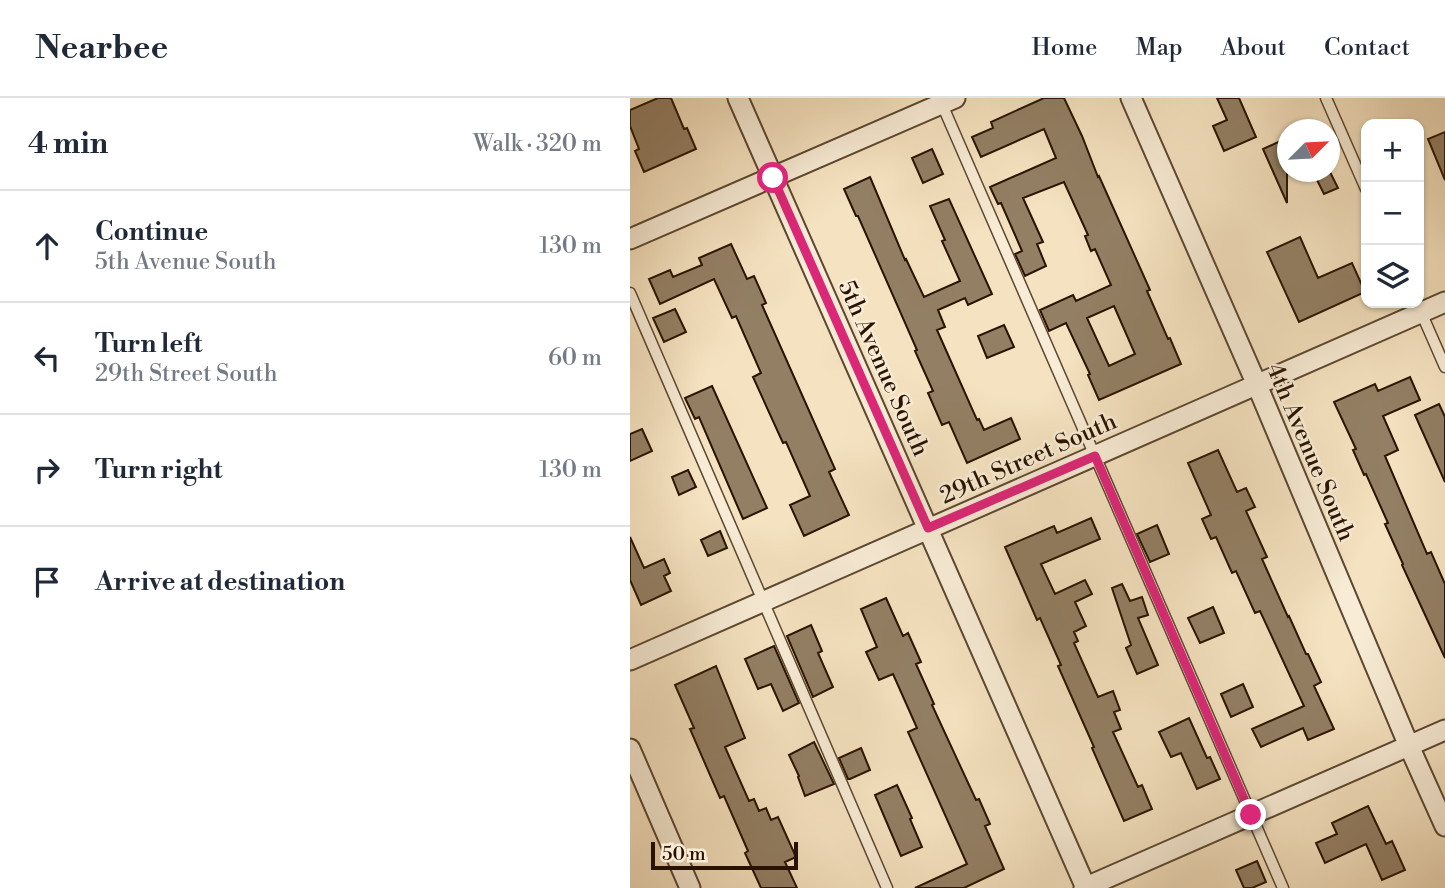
<!DOCTYPE html>
<meta charset="utf-8">
<style>
:root{--surface:#fff;--page:#f2f2f3;--text:#1f2937;--muted:#747a83;--line:#e0e1e3}
body{margin:0;font-family:"Libre Bodoni",serif;background:var(--page);color:var(--text)}
.controls{position:absolute;right:21px;top:21px;display:grid;overflow:hidden;border-radius:14px;box-shadow:0 2px 5px #0004}
.controls button{width:63px;height:63px;display:grid;place-items:center;padding:0;border:0;border-bottom:2px solid var(--line);background:var(--surface);color:var(--text);font:35px sans-serif}
.compass{position:absolute;left:647px;top:21px;width:63px;height:63px;border-radius:50%;background:var(--surface);box-shadow:0 2px 5px #0004;rotate:66deg}
.scale{position:absolute;left:21px;bottom:18px;width:147px;box-sizing:border-box;padding-left:7px;border:4px solid #291300;border-top:0;font-size:19px;line-height:24px;white-space:nowrap;color:#291300;-webkit-text-stroke:5px #f8ecd6;paint-order:stroke}
.stop{position:absolute;width:21px;height:21px;margin:-16px;border:5px solid #db2777;border-radius:50%;background:#fff}
.stop.end{background:#db2777;border-color:#fff;box-shadow:0 2px 7px #0008}
.list{margin:0;padding:0;list-style:none}
h2{display:flex;justify-content:space-between;align-items:center;height:91px;margin:0;padding:0 28px;font-size:30px}
h2 small{font-size:23px;font-weight:400;color:var(--muted)}
.list li{display:grid;grid-template-columns:46px 1fr auto;gap:21px;align-items:center;box-sizing:border-box;height:112px;padding:0 28px;border-top:2px solid var(--line)}
.list b{display:block;font-size:26px;white-space:nowrap}
.list p{margin:0;font-size:23px;white-space:nowrap;color:var(--muted)}
.list em{font-size:23px;font-style:normal;color:var(--muted)}
.icon{flex:none;width:38px;height:38px;fill:none;stroke:currentColor;stroke-width:2;stroke-linecap:round;stroke-linejoin:round}
.map{position:relative;flex:none;width:815px;height:790px;overflow:hidden}
header{display:flex;align-items:center;gap:42px;box-sizing:border-box;height:98px;padding:0 35px;background:var(--surface);border-bottom:2px solid var(--line)}
header strong{font-size:33px}
nav{display:flex;gap:38px;margin-inline-start:auto;font-size:24px}
main{display:flex}
aside{flex:1;background:var(--surface)}
.map>svg:first-child{display:block}
</style>
<header>
<strong>Nearbee</strong>
<nav><a>Home</a><a>Map</a><a>About</a><a>Contact</a></nav>
</header>
<main>
<aside>
<h2>4 min<small>Walk · 320 m</small></h2>
<ul class="list">
<li><svg class="icon" aria-label="ahead" viewBox="0 0 24 24"><path d="M12 20V5M6 11l6-6 6 6"/></svg><div><b>Continue</b><p>5th Avenue South</p></div><em>130 m</em></li>
<li><svg class="icon" aria-label="left" viewBox="0 0 24 24"><path d="M17 20v-9H6M10 6l-5 5 5 5"/></svg><div><b>Turn left</b><p>29th Street South</p></div><em>60 m</em></li>
<li><svg class="icon" aria-label="right" viewBox="0 0 24 24"><path d="M7 20v-9h11M14 6l5 5-5 5"/></svg><div><b>Turn right</b></div><em>130 m</em></li>
<li><svg class="icon" aria-label="arrive" viewBox="0 0 24 24"><path d="M6 21V4h12l-3 4 3 4H6"/></svg><div><b>Arrive at destination</b></div></li>
</ul>
</aside>
<div class="map">
<svg width="815" height="790" viewBox="0 0 815 790">
<rect width="100%" height="100%" fill="#f5e2c0"/>
<filter id="stains"><feTurbulence type="fractalNoise" baseFrequency=".00286" numOctaves="4"/><feColorMatrix values="0 0 0 0 .2 0 0 0 0 .09 0 0 0 0 .02 0 0 0 .5 -.17"/></filter>
<radialGradient id="worn" r=".72"><stop offset=".6" stop-color="#630" stop-opacity="0"/><stop offset="1" stop-color="#630" stop-opacity=".3"/></radialGradient>
<path fill="#937f64" stroke="#291300" stroke-width="2" fill-rule="evenodd" d="M28 0H41L54 31 57 30 66 51 14 74 5 53 9 51 0 28V12Z
M414 0H434L452 38 468 79 469 78 520 192 517 193 538 241 540 240 551 266 469 302 458 277 460 276 436 225 419 233 410 212 443 197 446 203 481 187 465 151 461 153 455 138 458 137 434 84 393 100 413 144 407 146 416 168 395 178 385 156 392 153 371 105 368 106 360 89 426 60 414 31 351 59 342 39 363 30 361 24ZM484 208 505 256 479 268 457 220Z
M587 0H609L626 39 594 53 583 28 597 22Z
M815 34V82L798 41Z
M657 40V105L633 51Z
M302 51 313 76 293 85 282 60Z
M683 74H700L708 90 694 96Z
M240 79 275 162 276 161 294 199 330 183 312 143 315 142 300 108 319 101 362 196 338 207 335 200 308 212 315 229 307 232 347 322 349 321 354 332 381 320 390 341 337 365 319 324 312 327 298 295 303 293 285 253 287 252 228 118H226L214 91Z
M670 139 688 180 722 165 735 194 669 224 637 154Z
M101 146 117 181 124 178 136 205 132 207 205 371 199 374 219 417 174 438 160 407 180 398 156 344 153 345 123 279 131 275 106 218 102 220 84 181 30 206 19 181 40 172 43 179 72 167 69 160Z
M45 211 56 234 34 244 23 220Z
M374 227 384 249 357 260 348 238Z
M780 279 790 302 753 318 768 352 755 358 797 456 801 454 815 486V560L772 467 773 466 755 426 758 425 736 376 734 377 723 352 726 351 704 304 745 286 748 293Z
M82 288 137 410 113 421 69 319 65 321 55 300Z
M809 306 815 319V384L785 317Z
M12 331 22 353 0 363V336Z
M588 352 607 394 616 390 625 409 616 413 637 459 632 461 658 519 659 518 676 556H678L691 584 684 588 704 631 678 642 673 630 631 649 622 631 674 608 630 513 625 515 606 473 602 475 586 439 581 441 572 421 581 417 558 365Z
M58 372 66 389 49 397 42 379Z
M461 420 470 441 411 466 425 496 455 482 462 496 445 504 456 528 444 534 448 543 444 545 468 599 483 593 490 612 484 614 491 631 483 634 508 689 512 687 522 711 494 723 462 650 464 649 428 568 431 567 410 520 407 522 375 449 424 428 427 435Z
M527 427 539 456 520 464 507 436Z
M90 433 97 450 78 458 71 442Z
M0 439 14 470 34 461 40 475 34 478 41 493 11 507 0 482Z
M492 486 500 503 512 499 518 517 508 520 528 567 507 576 496 550 501 547 482 490Z
M256 500 273 538 278 535 291 564 286 566 304 606 302 607 346 702 349 701 360 726 355 728 374 771 334 790H285L337 766 278 634 287 630 263 576 249 582 236 554 247 549 231 511Z
M583 509 594 535 570 545 558 520Z
M181 527 192 553 188 555 203 589 183 599 157 538Z
M144 548 169 605 153 613 141 586 128 591 115 561Z
M86 568 115 640 95 649 119 703 124 701 129 713 136 710 141 722 148 719 166 759 155 764 167 790H131L115 755 118 753 94 698 90 700 60 631 64 630 45 587Z
M613 586 623 609 601 619 591 596Z
M559 620 577 660 580 659 590 681 567 691 551 655 541 659 529 634Z
M184 644 204 686 175 698 168 679 169 678 159 657Z
M231 650 240 672 220 681H218L209 660Z
M267 687 282 720 280 721 292 749 271 758 245 697Z
M738 708 756 746 762 743 775 772 752 782 736 746 695 765 686 745 707 736 702 725Z
M627 763 636 784 622 790H614L606 772Z"/>
<g fill="none" stroke-linecap="round" stroke-linejoin="round">
<g stroke="#5c4730" stroke-width="13">
<path id="service" d="M696 0 736 91
M311 4 653 790
M0 195 257 790
M787 205 815 269"/>
</g>
<g stroke="#5c4730" stroke-width="23">
<path id="minor" d="M108 0 456 790
M501 0 627 287 779 648 815 728
M0 141 325 0
M0 562 815 204
M0 651 60 790
M454 790 815 632"/>
</g>
<use href="#service" stroke="#f8ecd6" stroke-width="10"/>
<use href="#minor" stroke="#f8ecd6" stroke-width="19"/>
</g>
<g fill="none" stroke-linecap="round" stroke-linejoin="round">
<path stroke="#db2777" stroke-width="9" d="M143 80 298 430 465 358 621 717"/>
</g>
<g text-anchor="middle" stroke-width="5" stroke-linejoin="round" paint-order="stroke">
<g font-size="24" fill="#291300" stroke="#f8ecd6">
<text transform="translate(254 270) rotate(66)" y="8">5th Avenue South</text>
<text transform="translate(681 354) rotate(67)" y="8">4th Avenue South</text>
<text transform="translate(398 360) rotate(-24)" y="8">29th Street South</text>
</g>
</g>
<rect width="100%" height="100%" filter="url(#stains)"/>
<rect width="100%" height="100%" fill="url(#worn)"/>
</svg>
<div class="controls">
<button>+</button>
<button>−</button>
<button><svg class="icon" aria-label="layers" viewBox="0 0 24 24"><path d="M12 4l9 5-9 5-9-5zM3 14l9 5 9-5"/></svg></button>
</div>
<svg class="compass" viewBox="-18 -18 36 36"><path d="M0-13l5 13h-10z" fill="#e53935"/><path d="M0 13l5-13h-10z" fill="#747a83"/></svg>
<div class="scale">50 m</div>
<div class="stop" style="left:143px;top:80px"></div>
<div class="stop end" style="left:621px;top:717px"></div>
</div>
</main>
